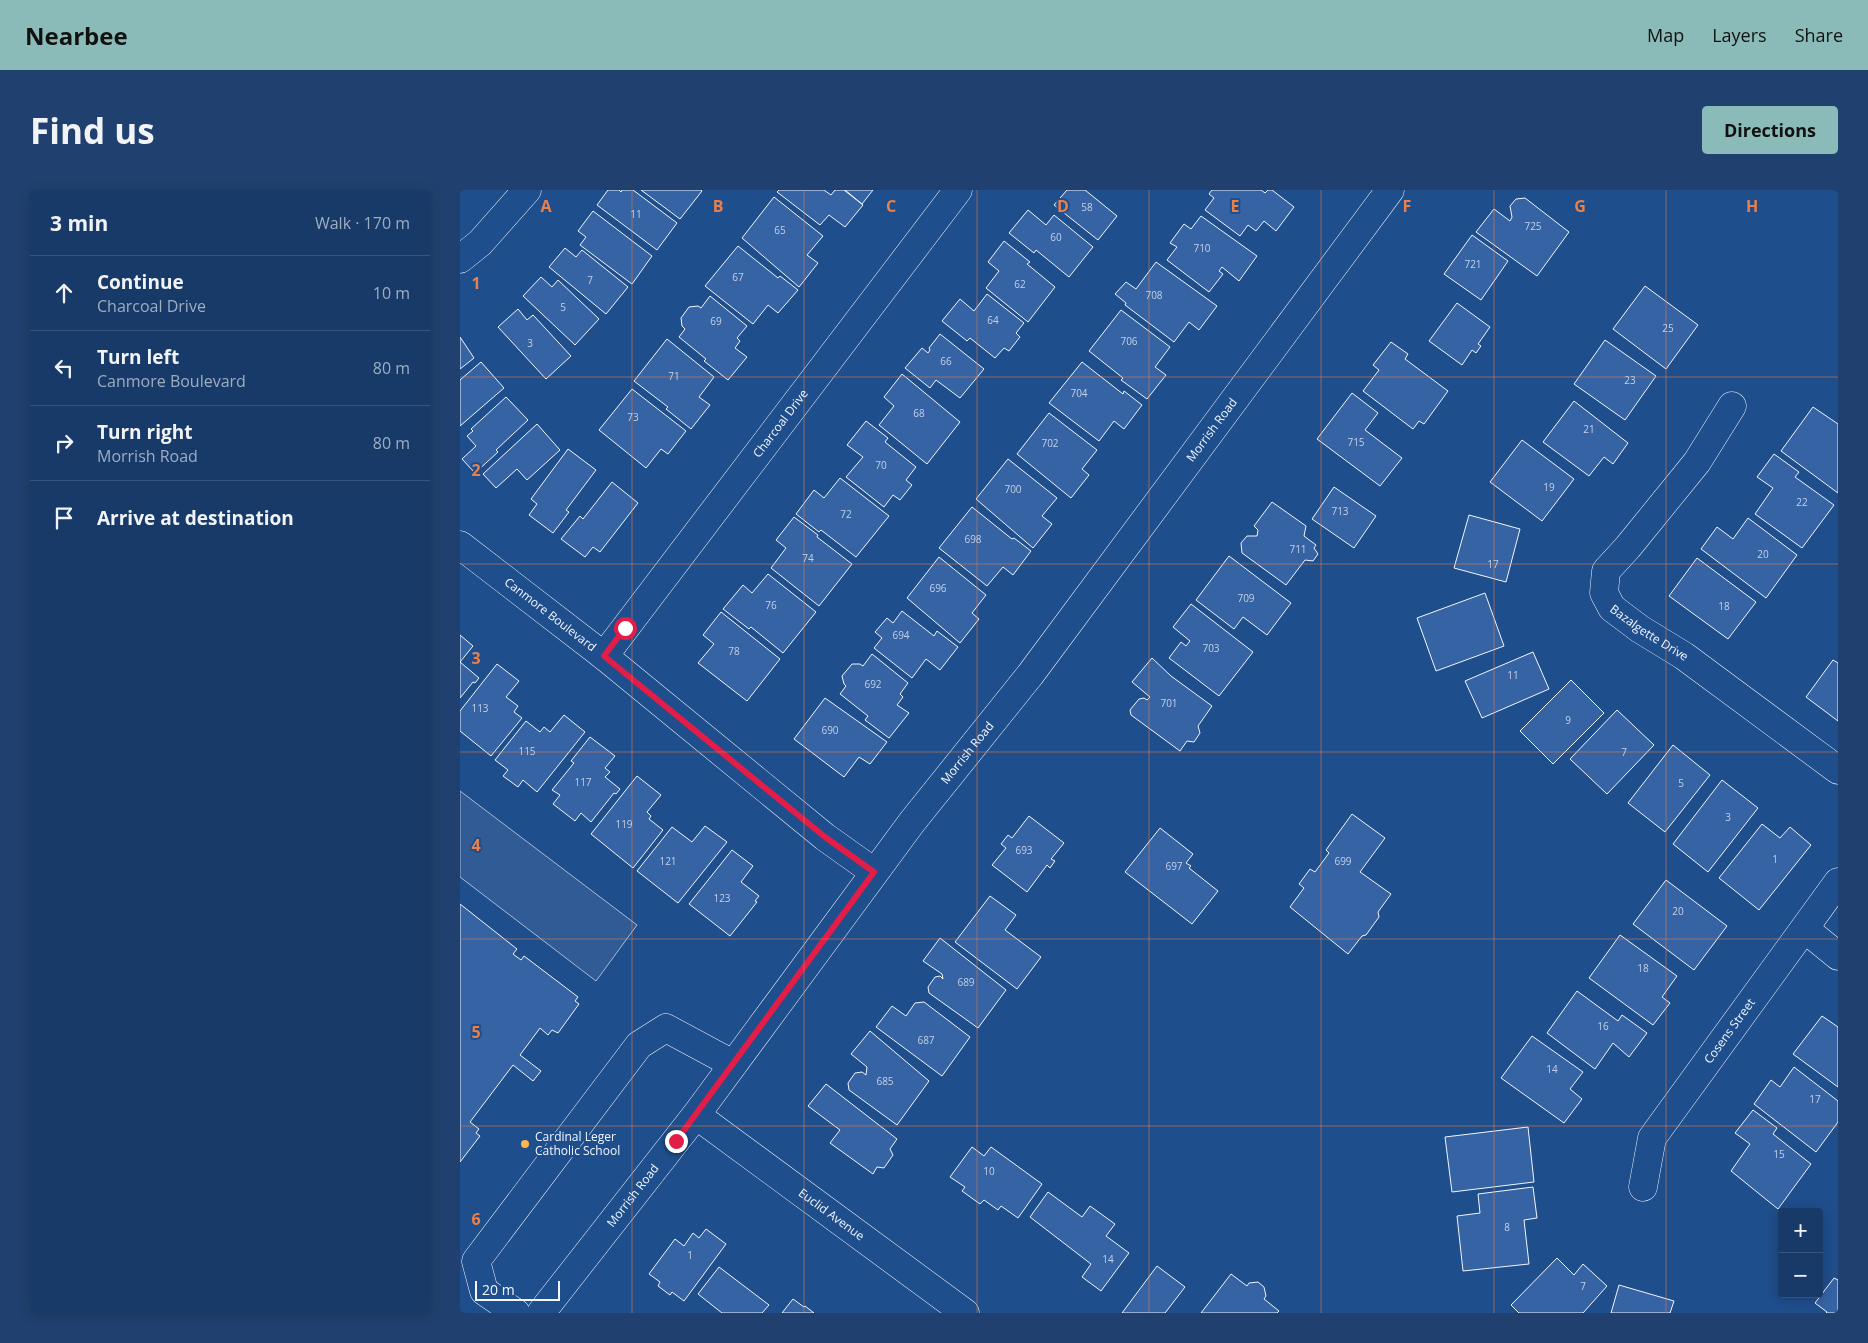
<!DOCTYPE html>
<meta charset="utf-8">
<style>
:root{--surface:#173a69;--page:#20416f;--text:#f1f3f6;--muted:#9eadc0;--line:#36547d;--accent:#8bbbb9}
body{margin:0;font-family:"Open Sans",sans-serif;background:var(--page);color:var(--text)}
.controls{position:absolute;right:15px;bottom:15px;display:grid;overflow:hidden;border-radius:5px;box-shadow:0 2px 12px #0003}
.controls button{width:45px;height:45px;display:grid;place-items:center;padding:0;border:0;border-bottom:1px solid var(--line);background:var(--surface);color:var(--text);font:25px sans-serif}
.scale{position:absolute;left:15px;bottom:12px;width:85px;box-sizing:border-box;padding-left:5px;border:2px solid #f2f6ff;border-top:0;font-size:14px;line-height:18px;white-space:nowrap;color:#f2f6ff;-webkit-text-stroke:4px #1f4e8c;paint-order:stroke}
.stop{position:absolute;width:15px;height:15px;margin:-11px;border:4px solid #e11d48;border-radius:50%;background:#fff}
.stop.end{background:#e11d48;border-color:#fff;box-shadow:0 1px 5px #0008}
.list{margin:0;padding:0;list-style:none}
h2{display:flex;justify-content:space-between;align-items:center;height:65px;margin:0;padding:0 20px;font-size:21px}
h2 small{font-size:16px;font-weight:400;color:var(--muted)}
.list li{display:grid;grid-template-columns:32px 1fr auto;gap:15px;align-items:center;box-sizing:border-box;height:75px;padding:0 20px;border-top:1px solid var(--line)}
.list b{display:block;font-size:19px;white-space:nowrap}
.list p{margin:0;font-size:16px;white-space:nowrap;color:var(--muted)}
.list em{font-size:16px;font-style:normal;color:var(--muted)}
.icon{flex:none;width:28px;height:28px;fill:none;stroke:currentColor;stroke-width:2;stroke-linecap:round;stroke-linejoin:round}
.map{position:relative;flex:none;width:1378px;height:1123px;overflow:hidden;border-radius:5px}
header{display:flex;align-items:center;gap:30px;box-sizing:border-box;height:70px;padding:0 25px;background:var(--accent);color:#111}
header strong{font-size:24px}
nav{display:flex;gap:28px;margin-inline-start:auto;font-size:18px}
.intro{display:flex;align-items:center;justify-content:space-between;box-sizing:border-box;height:120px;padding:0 30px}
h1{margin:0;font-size:35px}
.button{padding:12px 22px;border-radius:5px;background:var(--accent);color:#111;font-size:18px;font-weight:700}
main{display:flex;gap:30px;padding:0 30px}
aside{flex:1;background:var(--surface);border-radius:5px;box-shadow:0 2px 12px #0003}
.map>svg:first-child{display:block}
</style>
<header>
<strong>Nearbee</strong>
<nav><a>Map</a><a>Layers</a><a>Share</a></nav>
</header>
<div class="intro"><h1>Find us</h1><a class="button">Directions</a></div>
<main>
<aside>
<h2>3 min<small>Walk · 170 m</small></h2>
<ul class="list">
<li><svg class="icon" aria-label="ahead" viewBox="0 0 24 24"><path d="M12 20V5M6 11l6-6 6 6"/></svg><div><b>Continue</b><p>Charcoal Drive</p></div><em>10 m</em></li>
<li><svg class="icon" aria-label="left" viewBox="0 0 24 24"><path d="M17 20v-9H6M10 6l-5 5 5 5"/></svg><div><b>Turn left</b><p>Canmore Boulevard</p></div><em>80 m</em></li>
<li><svg class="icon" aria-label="right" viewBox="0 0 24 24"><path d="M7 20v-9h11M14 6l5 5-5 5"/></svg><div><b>Turn right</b><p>Morrish Road</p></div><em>80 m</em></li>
<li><svg class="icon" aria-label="arrive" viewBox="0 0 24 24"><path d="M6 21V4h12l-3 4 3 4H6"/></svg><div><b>Arrive at destination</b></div></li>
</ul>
</aside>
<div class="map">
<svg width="1378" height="1123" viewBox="0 0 1378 1123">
<rect width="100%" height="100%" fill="#1f4e8c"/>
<path fill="#305b95" stroke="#a8bbd7" d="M0 601 177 735 136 791 0 687Z"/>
<path fill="#3563a3" stroke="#f2f6ff" d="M148 0H159L161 2 162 0H173L217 33 197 60 137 15Z
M181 0H241L242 1 220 29Z
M319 0H364L371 5 375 0H384L403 15 385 37 369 25 360 35 317 2Z
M385 0H413L402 14Z
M607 0H625L657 26 638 50 594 15Z
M752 0H801L805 3 808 0H812L834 17 816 41 804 31 796 41 788 35 780 46 745 20 754 8 749 4Z
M314 7 363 46 347 65 358 73 339 97 282 48Z
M1065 8 1109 42 1077 86 1016 42 1034 19 1050 31 1052 27 1050 16 1056 9Z
M568 20 586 35 594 25 633 57 609 87 576 60 574 63 549 43Z
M133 21 192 66 172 94 120 55 126 47 118 41Z
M741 26 797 66 779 91 762 77 759 81 763 84 749 102 707 70 717 57 710 53 724 34 731 39Z
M1012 45 1048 71 1021 110 984 84Z
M544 51 570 72 567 74 595 97 568 132 526 98 539 81 528 72Z
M278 56 318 88 320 86 338 100 318 123 308 115 293 134 245 96Z
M105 58 116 67 122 60 168 97 146 124 89 77Z
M696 72 757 116 739 140 729 132 714 152 665 115 666 113 655 104 666 92 676 99Z
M81 87 92 97 98 90 139 129 115 155 63 106Z
M1185 96 1238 135 1206 179 1153 139Z
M527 104 564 133 556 143 560 147 549 161 544 158 535 168 510 148 507 151 482 131 500 109 514 121Z
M250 106 287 136 277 148 280 151 275 158 287 167 268 190 244 171 246 169 219 147 225 139 222 136 221 128 229 117 238 116 241 118Z
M997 113 1030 137 1018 154 1021 156 1016 163 1012 160 1002 175 969 151Z
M58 119 67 130 73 125 111 166 86 189 38 137Z
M661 120 710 157 695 177 706 185 687 209 661 190 663 188 629 161Z
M480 144 524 179 500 208 476 190 470 198 445 178 462 158 468 163 470 160 469 158Z
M0 147 14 168 0 179Z
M207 149 254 187 239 207 250 215 231 239 206 219 208 217 174 191Z
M1145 150 1196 186 1165 230 1114 194Z
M931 152 948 164 945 169 988 201 964 234 959 231 953 239 903 201 919 180 913 175Z
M21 172 44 198 0 236V190Z
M622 172 663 204 664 201 682 215 664 239 654 231 639 251 589 213Z
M442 184 500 232 467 274 419 235 434 216 424 207Z
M172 199 226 241 208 264 201 259 186 278 139 240Z
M892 203 918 223 905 240 942 268 920 296 857 249Z
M46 207 68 230 36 260 38 262 15 283 2 269 16 256 7 246 13 241 11 239Z
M1114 211 1168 253 1153 274 1144 267 1129 286 1083 252Z
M1353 217 1378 234V303L1321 261Z
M589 223 637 260 622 279 629 285 611 308 557 264Z
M406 231 428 248 425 252 456 277 446 290 452 295 440 310 433 305 424 317 386 287 403 267 387 255Z
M77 234 100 260 67 290 57 279 36 298 23 284Z
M1062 250 1114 289 1082 331 1030 292Z
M108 259 136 280 106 320 109 322 93 343 69 325 77 314 71 309Z
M1314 264 1339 282 1335 287 1374 315 1342 358 1295 324 1313 298 1297 287Z
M548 269 597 308 582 326 592 334 573 358 516 309Z
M380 288 429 326 396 367 361 340 359 342 336 324 354 300 364 308Z
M152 292 178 313 140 362 133 357 125 367 101 349 120 326 123 329Z
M874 297 916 326 894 358 852 329Z
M812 312 846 336 844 346 856 355 854 358 858 364 853 371 845 370 826 395 782 363 781 353 787 346H797L798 340 794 336Z
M512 317 552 349 554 348 571 361 553 385 543 377 527 396 479 358Z
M1009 325 1060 339 1046 392 994 378Z
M334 327 358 345 357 347 392 374 359 416 311 378 326 358 316 350Z
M1288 328 1337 365 1306 408 1241 359 1257 337 1273 349Z
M769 366 831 413 807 445 783 427 774 439 736 410Z
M479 367 526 405 512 423 519 429 500 453 447 408Z
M1237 368 1296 412 1268 449 1209 406Z
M308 384 356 422 323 463 291 437 289 439 263 419 283 395 292 403Z
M1025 403 1044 456 976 481 957 428Z
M731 414 793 462 759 506 709 468 721 452 726 456 730 451 713 437Z
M442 421 474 446 477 441 498 457 480 480 466 469 452 488 414 458 422 448 415 442 427 428 433 433Z
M261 422 320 469 287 511 238 473 254 454 243 445Z
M0 445 13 456 0 472Z
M1073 462 1089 499 1022 528 1005 491Z
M412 464 448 493 440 504 443 507 437 515 449 523 429 548 405 530 408 526 380 504 386 496 384 494 382 486 392 474H400L403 476Z
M692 468 711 486 752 516 738 536 740 543 734 552 727 551 720 561 671 525 670 520 679 509 684 508 687 510 690 507 672 492Z
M1373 470 1378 473V531L1346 507Z
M0 472 19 488 15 493 13 492 0 508Z
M37 474 59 491 46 507 58 516 54 522 62 528 31 566 0 541V521Z
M1111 490 1144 523 1093 574 1060 541Z
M365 508 427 552 410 574 399 567 384 587 334 549Z
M1157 520 1194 555 1147 604 1110 569Z
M104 525 125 542 77 602 63 590 58 597 43 586 48 580 35 570 66 531 80 542 84 537 90 542Z
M130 547 155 566 145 578 150 582 145 587 160 599 156 604 154 603 131 632 121 623 115 631 93 614 100 605 92 600 114 573 111 571Z
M1213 555 1250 585 1205 642 1168 613Z
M177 586 201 605 187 622 191 626 189 629 203 640 173 678 131 644Z
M1262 590 1298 618 1248 682 1213 654Z
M892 624 925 648 900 682 931 704 918 722 919 727 906 745 902 746 888 764 830 717 844 698 839 694 850 679 855 682 869 663 866 660Z
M569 626 604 653 591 669 595 671 590 678 587 675 567 702 532 675 546 658 541 654 548 645 552 648Z
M1302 634 1320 648 1330 637 1351 655 1299 720 1259 688Z
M245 636 267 652 218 713 177 681 212 637 232 652Z
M700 638 733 664 726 673 731 676 729 678 758 701 732 734 665 682Z
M272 660 293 676 281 692 299 706 295 711 297 712 270 746 229 714Z
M1206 690 1267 736 1234 780 1173 734Z
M530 706 556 725 545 740 581 767 557 799 495 752Z
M0 714 57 759 53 764 61 770 64 766 118 807 115 811 119 814 98 843 92 840 88 845 80 838 60 865 81 881 73 891 53 875 10 932 19 939 16 943 20 946 0 972Z
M1160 745 1217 786 1202 807 1210 813 1193 835 1129 788Z
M480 748 546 800 518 838 469 803 468 797 475 787 480 786 483 789 482 784 463 771Z
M1117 801 1158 831 1162 825 1187 843 1169 867 1153 853 1135 879 1087 843Z
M464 812 510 847 482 886 416 837 432 816 446 826 455 813Z
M1362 826 1378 837V897L1333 864Z
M410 841 469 891 437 935 389 900 388 893 395 883 402 882 406 885 407 877 391 864Z
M1072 846 1123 882 1110 899 1122 909 1104 933 1041 888Z
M1334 877 1378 911V932L1356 962 1294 914 1311 890 1320 897Z
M366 894 437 949 430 959 433 965 424 978 417 977 413 984 370 953 380 940 348 916Z
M1293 920 1317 938 1313 944 1351 974 1318 1019 1271 981 1290 954 1275 943Z
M1068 937 1074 992 992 1002 985 947Z
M512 957 524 966 531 957 582 994 558 1028 541 1016 538 1020 524 1010 520 1014 502 1001 505 997 490 987Z
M1073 997 1077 1028 1064 1030 1069 1074 1003 1081 997 1026 1020 1023 1018 1004Z
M588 1002 622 1027 630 1016 655 1034 646 1046 669 1063 641 1101 622 1087 631 1074 570 1027Z
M246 1039 266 1054 224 1111 212 1102 210 1105 198 1096 200 1092 189 1084 215 1049 224 1056 233 1043 239 1048Z
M1097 1068 1114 1085 1123 1074 1147 1096 1123 1123H1059L1051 1115Z
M697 1076 725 1097 705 1123H662Z
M259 1077 309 1115 302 1123H262L238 1104Z
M771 1084 787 1096 789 1093 798 1092 804 1097 806 1106 804 1109 819 1121 817 1123H741Z
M1374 1088 1378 1090V1123H1366L1367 1122 1355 1113Z
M1159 1095 1214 1111 1210 1123H1151Z
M333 1109 344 1117 345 1116 354 1123H322Z"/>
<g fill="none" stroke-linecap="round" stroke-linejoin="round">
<g stroke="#f2f6ff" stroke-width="29">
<g id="minor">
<path d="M0 69 20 53 67 0"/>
<path id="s1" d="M1272 216 1237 272 1168 357 1146 381 1144 403 1152 418 1180 439 1224 466 1378 580"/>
<path id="s2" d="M0 355 144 466 365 647 414 682"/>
<path id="s3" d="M144 466 498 0"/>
<path d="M1345 739 1378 766"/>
<path id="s4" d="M236 925 505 1123"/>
<path id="s5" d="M1183 997 1192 948 1378 692"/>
<path d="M56 1123 24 1101 16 1071 179 855 206 838 273 874"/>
<path id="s6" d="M81 1123 236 925 452 632 570 485 930 0"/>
</g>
</g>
<use href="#minor" stroke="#1f4e8c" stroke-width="28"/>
</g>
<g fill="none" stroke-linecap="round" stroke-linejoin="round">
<path stroke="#e11d48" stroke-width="6" d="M165 438 144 466 365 647 414 682 216 951"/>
</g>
<path fill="none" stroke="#ea8049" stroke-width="1" stroke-opacity="0.55" d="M172 0V1123M344 0V1123M517 0V1123M689 0V1123M861 0V1123M1034 0V1123M1206 0V1123M0 187H1378M0 374H1378M0 562H1378M0 749H1378M0 936H1378"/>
<circle fill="#ffb74d" stroke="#1f4e8c" stroke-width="2" cx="65" cy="954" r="5"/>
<g text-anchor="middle" stroke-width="4" stroke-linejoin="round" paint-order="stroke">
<g font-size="10" fill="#c3d1e8">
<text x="627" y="21">58</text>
<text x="176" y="28">11</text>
<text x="1073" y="40">725</text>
<text x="320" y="44">65</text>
<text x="596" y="51">60</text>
<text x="742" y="62">710</text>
<text x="1013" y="78">721</text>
<text x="278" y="91">67</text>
<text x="130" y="94">7</text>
<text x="560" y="98">62</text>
<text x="694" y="109">708</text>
<text x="103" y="121">5</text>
<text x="533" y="134">64</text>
<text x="256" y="135">69</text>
<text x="1208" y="142">25</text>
<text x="669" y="155">706</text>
<text x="70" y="157">3</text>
<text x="486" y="175">66</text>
<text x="214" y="190">71</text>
<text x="1170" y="194">23</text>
<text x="619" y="207">704</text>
<text x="459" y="227">68</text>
<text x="173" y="231">73</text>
<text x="1129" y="243">21</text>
<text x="896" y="256">715</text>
<text x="590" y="257">702</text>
<text x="421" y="279">70</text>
<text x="1089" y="301">19</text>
<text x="553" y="303">700</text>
<text x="1342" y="316">22</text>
<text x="880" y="325">713</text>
<text x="386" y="328">72</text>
<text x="513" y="353">698</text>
<text x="838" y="363">711</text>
<text x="1303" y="368">20</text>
<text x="348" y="372">74</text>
<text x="1033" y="378">17</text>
<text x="478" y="402">696</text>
<text x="786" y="412">709</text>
<text x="311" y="419">76</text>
<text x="1264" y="420">18</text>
<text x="441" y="449">694</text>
<text x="751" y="462">703</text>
<text x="274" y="465">78</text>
<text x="1053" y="489">11</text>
<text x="413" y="498">692</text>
<text x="709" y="517">701</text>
<text x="20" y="522">113</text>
<text x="1108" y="534">9</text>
<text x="370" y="544">690</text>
<text x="67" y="565">115</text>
<text x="1164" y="566">7</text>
<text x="123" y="596">117</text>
<text x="1221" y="597">5</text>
<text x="1268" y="631">3</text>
<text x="164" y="638">119</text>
<text x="564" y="664">693</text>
<text x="1315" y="673">1</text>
<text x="208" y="675">121</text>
<text x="883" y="675">699</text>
<text x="714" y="680">697</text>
<text x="262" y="712">123</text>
<text x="1218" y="725">20</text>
<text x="1183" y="782">18</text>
<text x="506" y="796">689</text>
<text x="1143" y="840">16</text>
<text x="466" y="854">687</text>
<text x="1092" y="883">14</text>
<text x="425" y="895">685</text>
<text x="1355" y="913">17</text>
<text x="1319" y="968">15</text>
<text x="529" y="985">10</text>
<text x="1047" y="1041">8</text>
<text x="230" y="1069">1</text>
<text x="648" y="1073">14</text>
<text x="1123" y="1100">7</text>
</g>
<g font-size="12" fill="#f2f6ff" stroke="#1f4e8c">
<text dy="4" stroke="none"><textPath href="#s3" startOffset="292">Charcoal Drive</textPath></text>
<text dy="4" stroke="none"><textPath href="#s6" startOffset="1109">Morrish Road</textPath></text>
<text dy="4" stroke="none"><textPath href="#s2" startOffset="114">Canmore Boulevard</textPath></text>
<text dy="4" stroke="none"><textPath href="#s1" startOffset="292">Bazalgette Drive</textPath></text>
<text dy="4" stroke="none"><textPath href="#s6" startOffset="704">Morrish Road</textPath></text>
<text dy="4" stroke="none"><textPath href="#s5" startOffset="182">Cosens Street</textPath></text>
<text dy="4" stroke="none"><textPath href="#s6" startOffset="149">Morrish Road</textPath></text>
<text dy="4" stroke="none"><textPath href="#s4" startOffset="168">Euclid Avenue</textPath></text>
</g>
<g font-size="12" fill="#f2f6ff" stroke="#1f4e8c" text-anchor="start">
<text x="75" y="951">Cardinal Leger<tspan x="75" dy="14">Catholic School</tspan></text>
</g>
</g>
<g font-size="16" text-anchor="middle" font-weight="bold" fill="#ea8049" stroke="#1f4e8c" stroke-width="4" stroke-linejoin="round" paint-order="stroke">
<text x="86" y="22">A</text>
<text x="258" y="22">B</text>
<text x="431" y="22">C</text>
<text x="603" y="22">D</text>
<text x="775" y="22">E</text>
<text x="947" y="22">F</text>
<text x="1120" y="22">G</text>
<text x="1292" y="22">H</text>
<text x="16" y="99">1</text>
<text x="16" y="286">2</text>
<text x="16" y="474">3</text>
<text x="16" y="661">4</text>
<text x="16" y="848">5</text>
<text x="16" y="1035">6</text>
</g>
</svg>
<div class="controls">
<button>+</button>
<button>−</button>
</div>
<div class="scale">20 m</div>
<div class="stop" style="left:165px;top:438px"></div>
<div class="stop end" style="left:216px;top:951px"></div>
</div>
</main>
